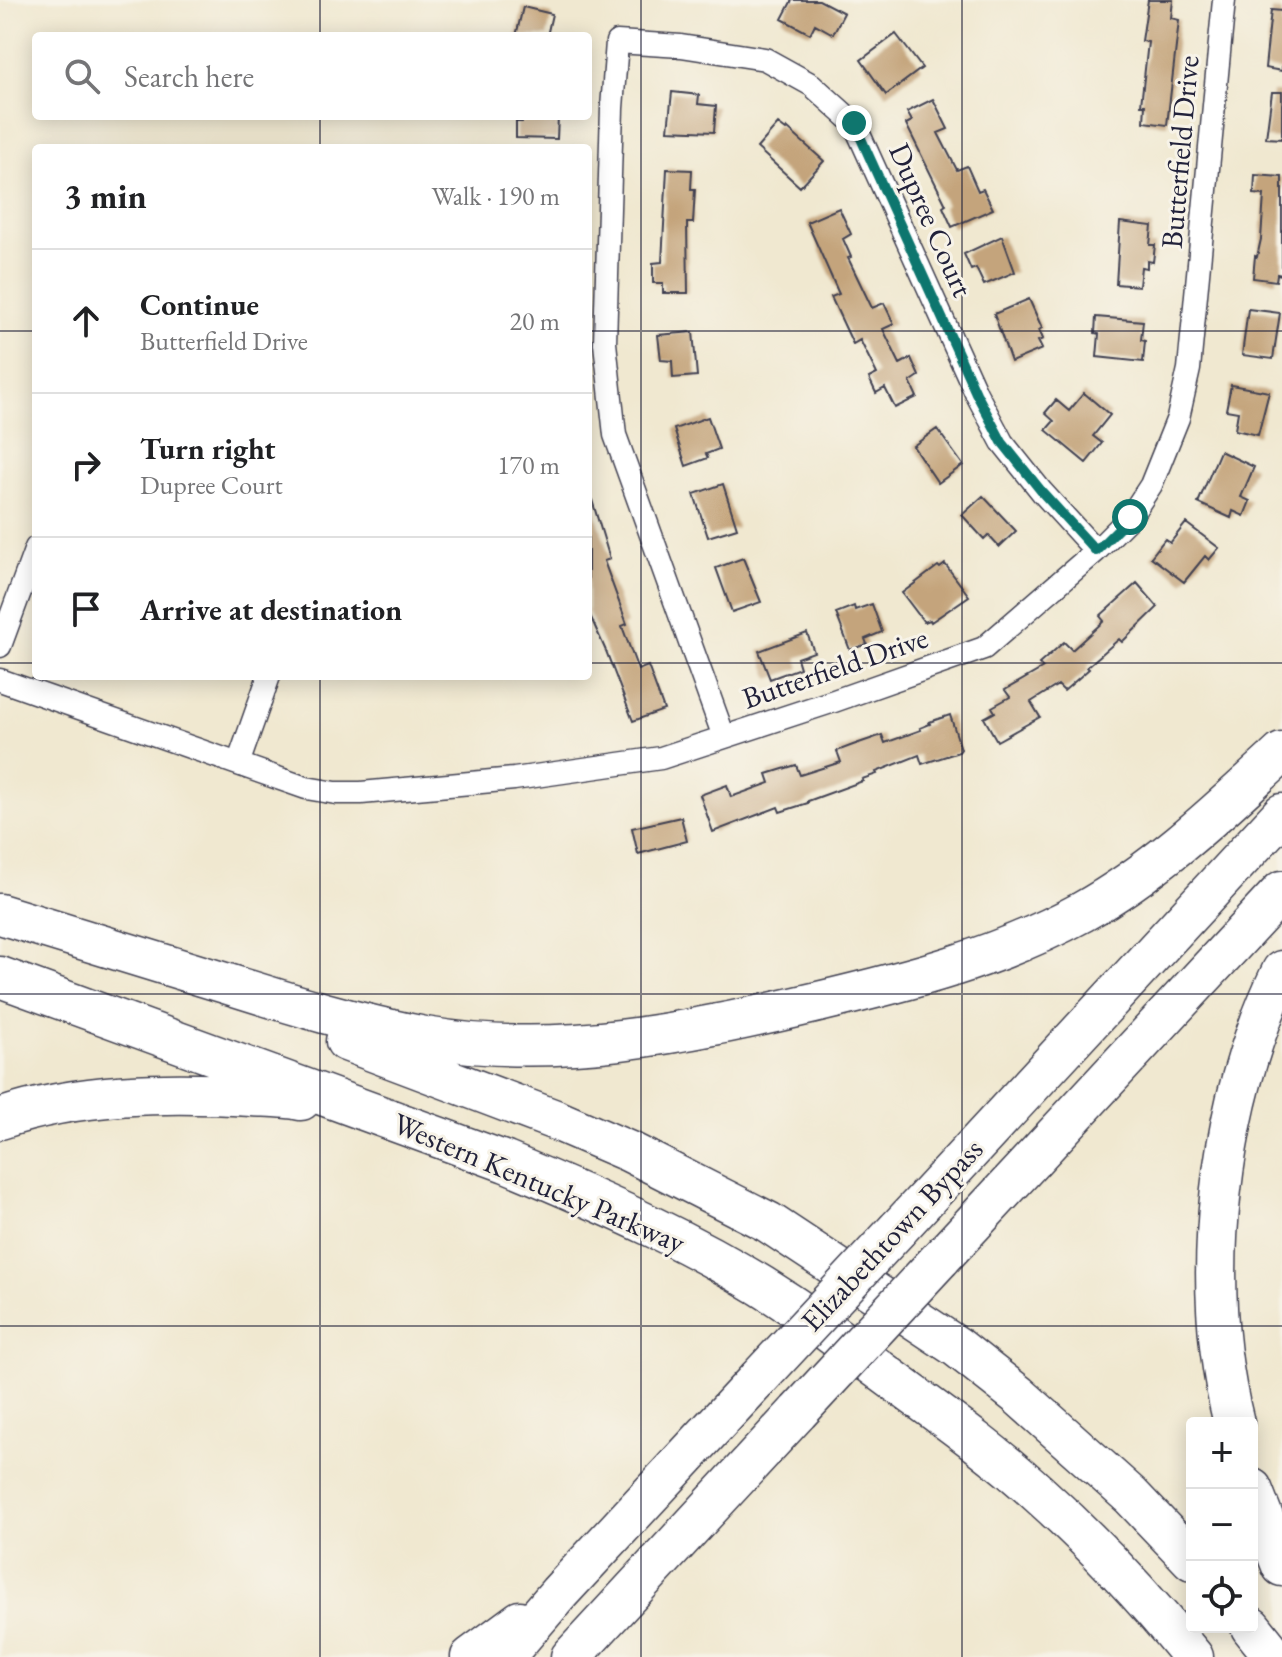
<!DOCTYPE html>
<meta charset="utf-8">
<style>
:root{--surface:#fff;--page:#f6f6f6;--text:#202124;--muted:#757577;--line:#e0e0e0}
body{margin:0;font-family:"EB Garamond",serif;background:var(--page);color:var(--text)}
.controls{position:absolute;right:24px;bottom:24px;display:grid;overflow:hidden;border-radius:8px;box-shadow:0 4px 20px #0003}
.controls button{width:72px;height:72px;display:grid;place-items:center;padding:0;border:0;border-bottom:2px solid var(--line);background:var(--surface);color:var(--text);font:40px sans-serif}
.stop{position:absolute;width:24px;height:24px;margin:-18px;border:6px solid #0f766e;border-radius:50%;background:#fff}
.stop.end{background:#0f766e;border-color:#fff;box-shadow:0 2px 8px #0008}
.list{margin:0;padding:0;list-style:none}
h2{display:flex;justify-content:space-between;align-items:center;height:104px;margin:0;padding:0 32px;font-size:34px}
h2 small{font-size:26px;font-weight:400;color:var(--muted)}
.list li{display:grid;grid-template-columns:52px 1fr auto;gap:24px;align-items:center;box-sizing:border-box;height:144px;padding:0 32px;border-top:2px solid var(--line)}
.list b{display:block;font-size:30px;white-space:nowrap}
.list p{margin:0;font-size:26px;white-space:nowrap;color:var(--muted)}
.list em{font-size:26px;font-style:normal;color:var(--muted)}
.icon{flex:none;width:44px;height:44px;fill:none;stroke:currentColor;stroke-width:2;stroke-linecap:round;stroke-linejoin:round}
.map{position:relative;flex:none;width:1282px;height:1657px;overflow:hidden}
.search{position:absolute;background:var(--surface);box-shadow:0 4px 20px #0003;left:32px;top:32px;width:560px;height:88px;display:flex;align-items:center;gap:20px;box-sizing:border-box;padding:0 28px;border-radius:8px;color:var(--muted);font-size:30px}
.panel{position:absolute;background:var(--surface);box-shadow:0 4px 20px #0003;left:32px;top:144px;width:560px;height:536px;border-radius:8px}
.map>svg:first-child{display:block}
</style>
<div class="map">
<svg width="1282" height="1657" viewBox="0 0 1282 1657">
<rect width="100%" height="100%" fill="#f7f3e8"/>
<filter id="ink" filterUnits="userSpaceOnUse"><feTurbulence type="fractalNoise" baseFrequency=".0125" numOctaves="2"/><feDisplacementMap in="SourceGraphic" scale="16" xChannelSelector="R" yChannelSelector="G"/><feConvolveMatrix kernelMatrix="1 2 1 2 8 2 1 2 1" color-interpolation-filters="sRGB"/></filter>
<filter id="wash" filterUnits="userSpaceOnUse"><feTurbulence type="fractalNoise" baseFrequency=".006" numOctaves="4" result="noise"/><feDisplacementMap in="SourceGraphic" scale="32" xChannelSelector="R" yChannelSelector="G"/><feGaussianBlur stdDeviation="1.8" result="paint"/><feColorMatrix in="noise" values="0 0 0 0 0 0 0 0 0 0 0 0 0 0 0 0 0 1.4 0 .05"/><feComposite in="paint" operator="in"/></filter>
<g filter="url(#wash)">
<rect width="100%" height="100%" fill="#f0e8d0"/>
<g id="blocks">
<path fill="#c4a47b" d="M792 0H819L844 13 833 34 815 24 810 34 782 19Z
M1148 0H1173L1171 18 1179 20 1167 125 1144 122 1145 105H1141L1148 42 1142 41Z
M523 7 552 14 547 36H516Z
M1271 10 1282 11V71L1265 68Z
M896 34 922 68 886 95 861 60Z
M672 92 699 95 698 104 716 106 714 132 668 130Z
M1272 92H1282V139L1266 138Z
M933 99 948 129 938 133 957 170 967 166 978 191 983 189 993 209 952 227 943 207 946 205 906 124 912 121 907 112Z
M523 116H558L557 139 516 138V122H522Z
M778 124 786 130 787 128 824 161 800 187 757 148Z
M667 169 692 170 691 189H695L693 223H687L688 293H663V283H653V263L662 262Z
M1255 175 1282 177V275L1277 274 1276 281 1253 278 1255 256 1257 257 1261 239 1264 195 1254 194Z
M839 208 851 234 843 239 851 257 848 258 872 308 884 303 894 324 883 329 900 364 911 358 919 376 910 382 917 397 895 408 885 388 876 393 869 378 877 374 860 340 853 344 831 297 839 294 807 222Z
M1120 222 1152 226 1150 245H1155L1153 262 1147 261V268L1141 267 1139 286 1116 284Z
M1002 236 1015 272 984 285 976 268 971 270 964 254Z
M1029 299 1042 328 1039 330 1043 339 1038 341 1042 349 1011 362 994 314Z
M1248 309 1280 313 1273 359 1242 355Z
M1096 317 1143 321 1141 340 1145 341 1143 362 1097 357 1099 334 1095 333Z
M693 332 697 376 673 378 672 361 661 360 658 335Z
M1231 385 1269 392 1258 435 1235 430 1238 412 1226 410Z
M1084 393 1110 415 1093 436 1102 443 1086 463 1046 430 1054 421 1045 413 1056 400 1069 411Z
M708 417 719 449 706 454 708 458 686 466 674 429Z
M937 429 963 465 938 483 913 446Z
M1220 451 1254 467 1241 497 1250 501 1244 516 1233 511 1231 518 1198 503Z
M723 484 737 528 708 537 694 494Z
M983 496 1016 531 999 547 988 535 984 539 962 515Z
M592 500 610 559 604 561 627 624 622 626 638 670 648 666 664 710 633 721 606 651 588 611V501Z
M1186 523 1219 548 1209 560 1205 556 1184 582 1151 557 1165 539 1170 543Z
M743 558 761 602 732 612 716 568Z
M945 564 969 596 931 622 930 620 924 622 902 593 938 566 940 568Z
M1137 583 1158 607 1122 642 1119 639 1087 667 1089 669 1064 691 1058 685 1031 702 1040 717 997 741 984 718 995 712 992 707 1010 697 1005 690 1043 668 1039 664 1064 642 1072 650 1104 621 1100 616Z
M872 604 882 632 865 639 867 644 850 650 836 613 854 606 855 610Z
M807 633 814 652 797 658 800 668 770 679 759 651Z
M950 715 961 749 959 752 922 764 919 755 876 772 877 774 862 779 863 781 808 801V803L780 812 778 807 713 832 700 795 727 785 731 797 770 783 767 774 796 765 800 775 841 762 837 751 853 745 882 735 885 743 921 730 920 728 930 724 929 722Z
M681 817 687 841 638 854 632 828Z"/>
</g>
</g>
<g filter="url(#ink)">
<use href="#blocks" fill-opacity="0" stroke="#414051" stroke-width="2"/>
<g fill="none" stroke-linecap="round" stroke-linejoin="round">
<g stroke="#414051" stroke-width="25">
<path id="street" d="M0 646 36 548
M0 680 306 788 336 793H361L514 779 661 758 834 701 984 648 1096 551 1130 517 1151 485 1178 418 1189 369 1224 0
M724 737 615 435 605 343 612 108 617 42 681 46 765 59 812 85 854 123 976 393 1002 442 1042 492 1096 551
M238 764 269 676"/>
</g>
<g stroke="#414051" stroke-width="43">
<path id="highway" d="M0 914C75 937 150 960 225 983 291 1004 357 1024 425 1037 557 1060 686 1033 814 1003 907 981 998 958 1082 912 1156 871 1220 810 1282 753
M0 977 506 1162C602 1202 701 1245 788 1303 820 1324 850 1348 881 1371 935 1411 990 1449 1039 1494 1095 1544 1146 1599 1193 1657
M346 1041 558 1121 630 1152 768 1222 957 1347 1018 1395 1131 1496 1192 1560
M0 1119C78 1092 169 1091 252 1096 268 1097 285 1097 301 1100
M898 1229 1282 814
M940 1259 1282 891
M1234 1423C1198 1280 1218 1104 1282 971
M1252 1489 1282 1566
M1251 1627 1275 1657
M471 1657 520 1621
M504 1657 559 1593 757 1380
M571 1657 798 1412"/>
</g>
<use href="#street" stroke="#fff" stroke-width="22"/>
<use href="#highway" stroke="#fff" stroke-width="40"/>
<g stroke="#414051" stroke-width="43" stroke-linecap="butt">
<path id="highway-bridge" d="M757 1380 898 1229
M798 1412 940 1259"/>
</g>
<use href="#highway-bridge" stroke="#fff" stroke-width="40"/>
</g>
</g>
<g fill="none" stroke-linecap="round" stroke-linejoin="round" filter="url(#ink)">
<path stroke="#0f766e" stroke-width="10" d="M854 123 976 393 1002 442 1042 492 1096 551 1130 517"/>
</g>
<path fill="none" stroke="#22223b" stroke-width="2" stroke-opacity="0.55" d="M320 0V36M641 0V1657M962 0V1657M320 116V148M0 331H36M588 331H1282M0 663H36M588 663H1282M320 676V1657M0 994H1282M0 1326H1282"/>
<g text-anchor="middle" stroke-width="6" stroke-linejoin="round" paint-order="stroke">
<g font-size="30" fill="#22223b" stroke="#f7f3e8">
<text transform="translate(1180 152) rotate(-85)" y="10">Butterfield Drive</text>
<text transform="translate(931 220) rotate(66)" y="10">Dupree Court</text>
<text transform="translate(835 668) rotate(-19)" y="10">Butterfield Drive</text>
<text transform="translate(539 1183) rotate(23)" y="10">Western Kentucky Parkway</text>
<text transform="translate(892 1235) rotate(-47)" y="10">Elizabethtown Bypass</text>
</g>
</g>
</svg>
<div class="controls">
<button>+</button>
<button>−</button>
<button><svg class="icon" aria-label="locate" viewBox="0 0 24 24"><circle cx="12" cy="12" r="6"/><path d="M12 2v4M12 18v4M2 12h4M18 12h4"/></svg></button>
</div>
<div class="stop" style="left:1130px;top:517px"></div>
<div class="stop end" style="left:854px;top:123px"></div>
<div class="search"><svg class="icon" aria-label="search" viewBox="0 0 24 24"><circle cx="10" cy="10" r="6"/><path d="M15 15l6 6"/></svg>Search here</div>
<section class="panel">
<h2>3 min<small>Walk · 190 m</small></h2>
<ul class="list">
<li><svg class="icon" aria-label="ahead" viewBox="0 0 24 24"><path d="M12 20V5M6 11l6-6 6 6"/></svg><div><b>Continue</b><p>Butterfield Drive</p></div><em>20 m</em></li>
<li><svg class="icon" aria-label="right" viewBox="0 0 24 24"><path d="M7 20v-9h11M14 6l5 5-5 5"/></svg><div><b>Turn right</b><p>Dupree Court</p></div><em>170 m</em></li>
<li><svg class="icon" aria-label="arrive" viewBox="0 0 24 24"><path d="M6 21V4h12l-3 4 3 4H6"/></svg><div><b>Arrive at destination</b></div></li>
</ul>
</section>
</div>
